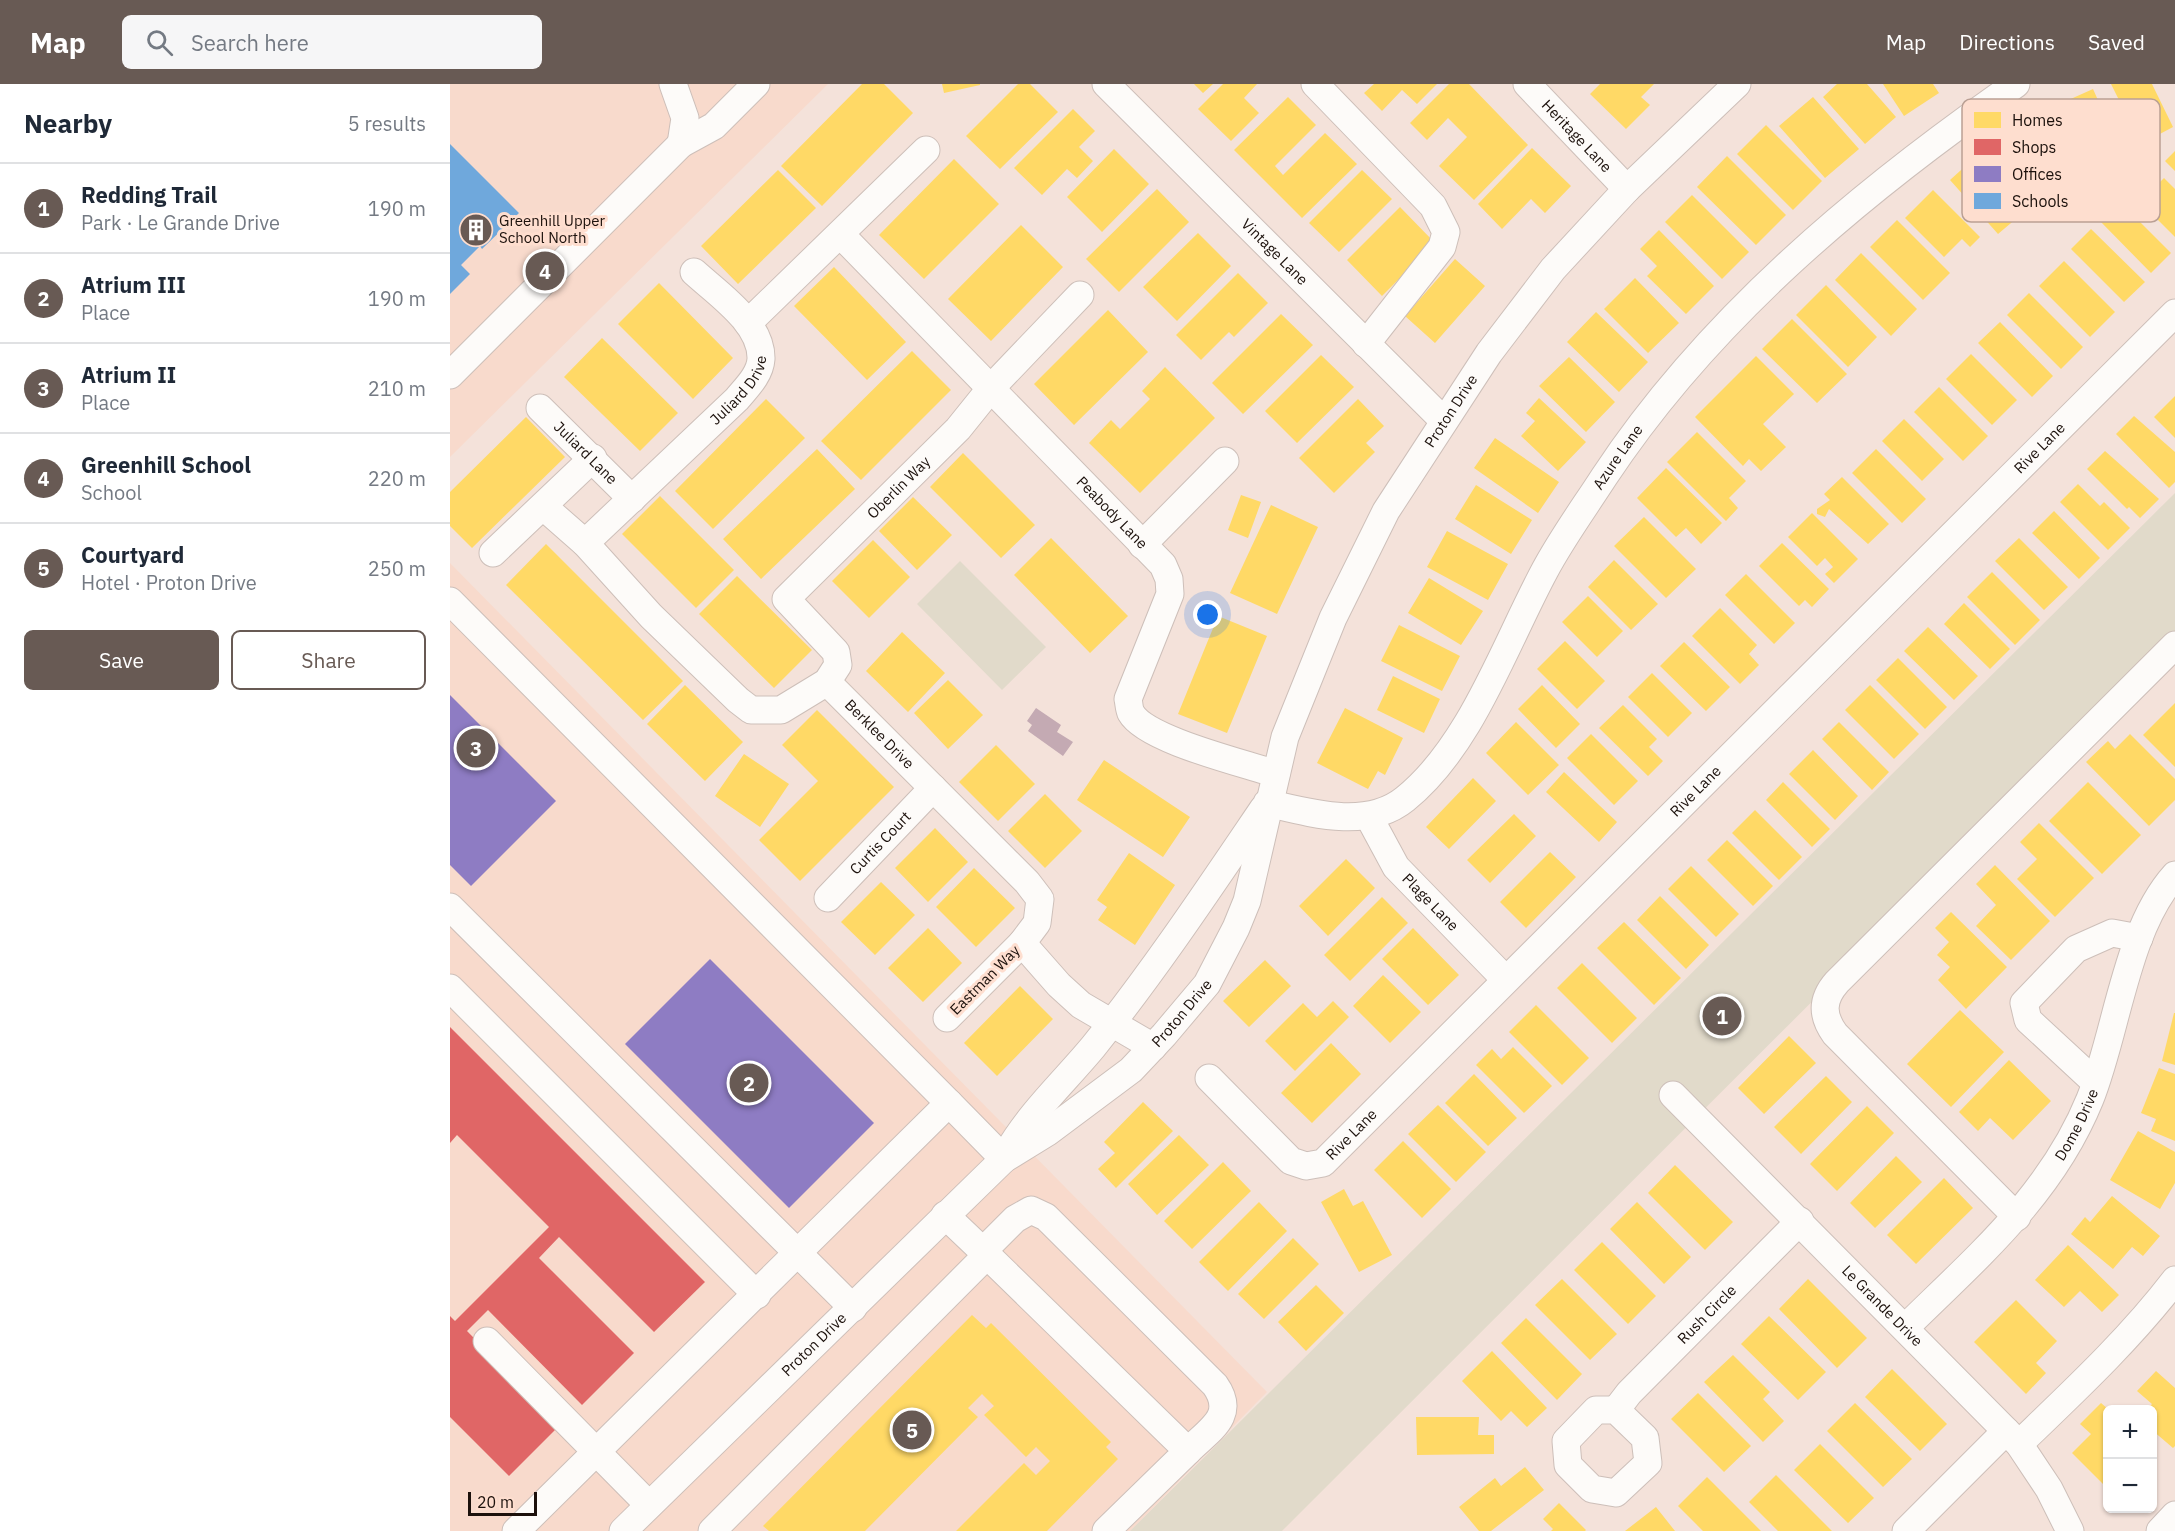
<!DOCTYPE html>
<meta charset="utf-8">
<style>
:root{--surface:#fff;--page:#f6f6f7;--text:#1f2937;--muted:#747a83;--line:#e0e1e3;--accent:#685a54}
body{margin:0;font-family:"IBM Plex Sans",sans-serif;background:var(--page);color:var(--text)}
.controls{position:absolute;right:18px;bottom:18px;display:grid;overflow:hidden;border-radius:9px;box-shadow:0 2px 4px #0004}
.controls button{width:54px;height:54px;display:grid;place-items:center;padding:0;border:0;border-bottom:2px solid var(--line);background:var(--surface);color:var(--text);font:30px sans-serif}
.scale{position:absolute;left:18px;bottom:15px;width:69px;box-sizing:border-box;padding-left:6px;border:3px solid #1c110c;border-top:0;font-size:16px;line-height:21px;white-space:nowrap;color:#1c110c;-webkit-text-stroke:4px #fedecf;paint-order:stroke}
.you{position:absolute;left:758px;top:531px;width:21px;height:21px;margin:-15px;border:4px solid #fff;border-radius:50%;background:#1a73e8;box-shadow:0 0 0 9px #1a73e833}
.badge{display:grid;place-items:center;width:39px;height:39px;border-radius:50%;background:var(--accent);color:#fff;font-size:20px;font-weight:700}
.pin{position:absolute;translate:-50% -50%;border:3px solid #fff;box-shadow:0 2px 6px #0006}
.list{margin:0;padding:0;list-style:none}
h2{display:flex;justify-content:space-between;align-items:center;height:78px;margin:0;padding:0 24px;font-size:26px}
h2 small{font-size:20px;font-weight:400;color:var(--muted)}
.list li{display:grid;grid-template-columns:39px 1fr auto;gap:18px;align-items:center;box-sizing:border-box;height:90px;padding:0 24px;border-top:2px solid var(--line)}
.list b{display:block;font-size:22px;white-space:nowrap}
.list p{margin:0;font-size:20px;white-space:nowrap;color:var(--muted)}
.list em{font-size:20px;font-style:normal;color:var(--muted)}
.actions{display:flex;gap:12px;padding:18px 24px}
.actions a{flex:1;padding:14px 0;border:2px solid var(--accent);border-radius:9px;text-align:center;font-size:21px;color:var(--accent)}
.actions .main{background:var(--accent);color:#fff}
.icon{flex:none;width:33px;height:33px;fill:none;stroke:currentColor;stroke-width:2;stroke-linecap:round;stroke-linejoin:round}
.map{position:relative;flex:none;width:1725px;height:1447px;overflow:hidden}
header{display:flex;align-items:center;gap:36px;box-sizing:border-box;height:84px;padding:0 30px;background:var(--accent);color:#fff}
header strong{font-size:28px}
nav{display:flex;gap:33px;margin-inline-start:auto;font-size:21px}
.search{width:420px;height:54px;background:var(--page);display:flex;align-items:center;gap:15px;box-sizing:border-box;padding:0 21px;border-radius:9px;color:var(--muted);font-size:22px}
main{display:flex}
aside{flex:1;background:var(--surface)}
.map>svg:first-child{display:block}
</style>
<header>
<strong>Map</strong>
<div class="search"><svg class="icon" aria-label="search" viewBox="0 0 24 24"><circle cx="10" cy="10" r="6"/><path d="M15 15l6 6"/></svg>Search here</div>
<nav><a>Map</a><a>Directions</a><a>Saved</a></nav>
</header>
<main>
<aside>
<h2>Nearby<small>5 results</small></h2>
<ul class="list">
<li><span class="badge">1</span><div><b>Redding Trail</b><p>Park · Le Grande Drive</p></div><em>190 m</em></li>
<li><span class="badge">2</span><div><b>Atrium III</b><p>Place</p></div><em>190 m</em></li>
<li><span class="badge">3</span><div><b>Atrium II</b><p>Place</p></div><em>210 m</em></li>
<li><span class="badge">4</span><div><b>Greenhill School</b><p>School</p></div><em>220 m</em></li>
<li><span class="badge">5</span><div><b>Courtyard</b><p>Hotel · Proton Drive</p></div><em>250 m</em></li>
</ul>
<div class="actions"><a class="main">Save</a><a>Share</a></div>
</aside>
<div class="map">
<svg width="1725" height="1447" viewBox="0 0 1725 1447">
<rect width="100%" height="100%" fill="#f4e2da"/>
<path fill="#f8dacc" d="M0 0H378L0 373Z
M0 479 817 1308 680 1447H0Z"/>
<path fill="#e1daca" d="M1725 409V555L832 1447H680Z
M510 477 596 563 552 606 467 520Z"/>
<path fill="#c4aab3" d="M586 624 611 641 607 648 623 658 613 672 578 647 582 641 577 637Z"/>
<path fill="#ffd966" d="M412 0H434L463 29 372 122 331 82Z
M492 0H530V1L494 9Z
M568 0H580L608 28 550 85 516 52Z
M744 0H763L753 9Z
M773 0H807L794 14 809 29 781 57 748 25Z
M924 0H987L967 20 952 6 932 27 914 9Z
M999 0H1019L1078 61 1024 116 989 82 1017 53 998 34 977 56 960 39Z
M1150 0H1204L1191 13 1200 21 1176 45 1140 10Z
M1387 0H1417L1446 33 1415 60 1373 13Z
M1433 0H1483L1489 9 1454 32Z
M1661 0H1702L1723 43 1691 60Z
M1643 5 1669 63 1630 80 1605 22Z
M838 13 866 41 825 82 833 91 875 49 907 80 852 134 784 66Z
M1363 13 1409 65 1375 94 1329 42Z
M623 25 645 47 629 63 643 77 627 94 617 85 592 111 564 84Z
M1316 41 1372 97 1343 126 1287 70Z
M1082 64 1121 102 1095 129 1081 115 1052 145 1028 120Z
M664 65 699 100 652 148 617 113Z
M1725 67V87L1715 77Z
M1531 68 1580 123 1548 150 1500 96Z
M1277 72 1336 131 1306 161 1247 103Z
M504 75 549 120 474 195 429 151Z
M328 86 366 124 288 200 251 162Z
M912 86 942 115 889 168 859 139Z
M1714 94 1725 105V153L1690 118Z
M707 105 739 138 669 208 636 175Z
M1483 106 1530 153 1520 163 1512 155 1494 173 1455 134Z
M1242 111 1299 168 1272 195 1215 138Z
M1670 118 1721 169 1701 189 1650 137Z
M950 123 985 159 932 212 897 176Z
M1447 136 1500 189 1473 216 1420 163Z
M571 141 613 183 541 257 498 215Z
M1641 145 1695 198 1674 218 1621 165Z
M1209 146 1264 202 1236 230 1197 192 1207 182 1190 165Z
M748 149 781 182 727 237 693 203Z
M1411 169 1467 225 1441 252 1385 196Z
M1005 175 1035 202 985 259 955 232Z
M1614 177 1665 228 1640 253 1589 202Z
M384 183 456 258 417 296 344 222Z
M788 189 818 219 784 253 779 248 751 276 726 251Z
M1185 194 1229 239 1198 269 1154 225Z
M209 199 283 274 243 315 168 240Z
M1376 201 1427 253 1398 283 1346 231Z
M1579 209 1633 263 1611 285 1557 231Z
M658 226 698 268 624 341 584 300Z
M1146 228 1198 278 1169 308 1117 258Z
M831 230 863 261 793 330 762 299Z
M1342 235 1397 290 1367 319 1312 265Z
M1550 238 1603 292 1582 313 1528 259Z
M152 254 228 329 190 367 114 293Z
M462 267 501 306 411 396 371 357Z
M1521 270 1567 316 1542 341 1496 295Z
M871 271 904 303 847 359 815 327Z
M1306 272 1344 310 1313 340 1336 363 1311 387 1299 375 1293 382 1245 333Z
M1119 273 1165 318 1136 348 1089 302Z
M715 283 765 334 690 409 639 359 661 336 670 345 700 315 692 307Z
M1489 303 1538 352 1513 377 1464 328Z
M1725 312V354L1704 333Z
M1089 314 1136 358 1108 387 1071 352 1085 337 1076 329Z
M316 315 355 354 263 445 225 407Z
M908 315 934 342 916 359 925 368 884 409 849 374Z
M1684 332 1725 368V398L1719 404 1666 350Z
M76 333 115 373 22 464 0 442V408Z
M1454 335 1494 375 1472 397 1432 357Z
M1247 348 1296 397 1279 414 1288 424 1276 437 1217 378Z
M1045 354 1109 398 1088 429 1024 384Z
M367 365 405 405 311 495 273 455Z
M1426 365 1476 415 1452 439 1402 389Z
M1655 367 1709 415 1690 434 1679 423 1677 425 1637 385Z
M513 369 585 441 551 474 480 403Z
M1216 384 1272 439 1251 460 1236 444 1226 453 1187 414Z
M1392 393 1439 440 1418 460 1379 425 1375 433 1367 430V425L1380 416 1374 410Z
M1628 400 1650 422 1654 418 1680 444 1658 466 1610 418Z
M1026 401 1082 436 1061 470 1005 435Z
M791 411 811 418 798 454 778 446Z
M210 412 284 486 246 524 172 450Z
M463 413 502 451 467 486 429 447Z
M821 421 868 443 827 530 780 509Z
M1604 427 1650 474 1629 495 1582 449Z
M1362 429 1408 475 1384 499 1375 490 1383 483 1375 474 1367 482 1338 453Z
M1194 433 1246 485 1216 514 1164 462Z
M997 447 1058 480 1038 516 977 483Z
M601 454 678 532 640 569 564 491Z
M1569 454 1618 503 1594 526 1545 477Z
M423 456 460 493 419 534 382 497Z
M1332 459 1379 505 1362 523 1355 516 1349 522 1309 482Z
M96 460 233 597 193 636 56 501Z
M1164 476 1208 520 1181 546 1138 503Z
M1542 488 1590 536 1565 561 1517 513Z
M1296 490 1345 539 1324 560 1275 511Z
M287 492 362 566 324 604 249 530Z
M979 494 1033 527 1011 561 958 529Z
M1138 512 1173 547 1147 573 1112 538Z
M1514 519 1560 565 1540 585 1494 540Z
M1270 524 1307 561 1299 570 1309 581 1290 600 1242 552Z
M768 532 817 552 777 649 728 630Z
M949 541 1010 572 992 607 931 577Z
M1478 543 1528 592 1504 616 1454 567Z
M452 548 495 589 458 628 416 587Z
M1115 557 1155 597 1127 625 1087 585Z
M1234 558 1280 603 1256 627 1210 582Z
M1448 574 1497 623 1475 645 1426 596Z
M1202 589 1242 629 1218 653 1178 613Z
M943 592 990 615 974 649 927 626Z
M498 596 533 631 498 665 464 629Z
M235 601 293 658 255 697 197 640Z
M1092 601 1130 640 1106 664 1068 625Z
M1420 601 1469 650 1444 675 1395 626Z
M1725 619V683L1693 651Z
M1173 621 1207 655 1199 663 1213 677 1198 692 1149 644Z
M895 624 953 654 935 691 928 687 918 705 867 679Z
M367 626 444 703 350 797 309 756 368 697 332 661Z
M1066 638 1109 681 1078 711 1036 669Z
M1389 638 1439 688 1422 706 1372 655Z
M1141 650 1188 697 1164 721 1117 674Z
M1680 650 1725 695V716L1699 742 1636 678 1658 657 1665 665Z
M546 661 585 700 548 737 509 698Z
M1363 666 1408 712 1385 736 1339 690Z
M294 670 339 700 310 743 265 712Z
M654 676 740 733 713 773 627 716Z
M1114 688 1167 738 1149 758 1096 708Z
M1023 694 1046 717 999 765 976 743Z
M1333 698 1380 745 1362 763 1316 716Z
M1638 698 1691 751 1652 790 1599 737Z
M595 710 632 747 595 784 558 747Z
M1305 726 1352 773 1329 796 1282 749Z
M1064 730 1086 752 1040 799 1017 776Z
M1589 739 1644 794 1605 833 1567 795 1587 775 1570 758Z
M485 744 518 778 478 818 445 784Z
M1277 756 1323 802 1303 822 1257 776Z
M1100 768 1126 793 1076 844 1050 818Z
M679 769 725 801 685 861 648 836 657 823 647 816Z
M896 775 925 804 878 852 849 822Z
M1545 781 1600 837 1561 876 1526 842 1546 821 1526 800Z
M1241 782 1289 830 1266 853 1218 805Z
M524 784 565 824 526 863 486 823Z
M431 798 465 831 425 871 391 838Z
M1210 812 1259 861 1236 885 1187 836Z
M932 813 958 839 900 897 874 871Z
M1501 828 1557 883 1516 925 1488 896 1500 883 1487 871 1499 858 1485 844Z
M1174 838 1231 894 1204 921 1147 864Z
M478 844 512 879 473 918 438 884Z
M963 844 1009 891 978 921 932 875Z
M815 876 841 902 799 943 773 917Z
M1132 879 1187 934 1162 959 1107 904Z
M933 891 971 928 940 959 903 922Z
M570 902 603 935 547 992 514 959Z
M883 917 899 933 845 987 815 957 853 919 867 933Z
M1086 921 1139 974 1112 1001 1059 948Z
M1510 926 1554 968 1501 1023 1457 980Z
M1724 929H1725V981L1712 977Z
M1339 952 1366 979 1314 1030 1288 1004Z
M881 959 911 990 862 1039 831 1009Z
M1063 963 1102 1002 1074 1029 1026 981 1042 965 1051 975Z
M1559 976 1601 1017 1563 1056 1540 1034 1528 1047 1509 1028Z
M1709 984 1725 990V1057L1701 1047 1706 1035 1691 1029Z
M1024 990 1067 1034 1038 1062 995 1019Z
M1376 992 1402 1018 1351 1070 1324 1043Z
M693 1018 723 1047 666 1104 648 1085 665 1069 654 1058Z
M988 1021 1036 1068 1006 1098 958 1050Z
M1417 1022 1444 1049 1387 1107 1360 1080Z
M1688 1047 1725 1068V1099L1710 1125 1660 1096Z
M729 1051 759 1081 707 1131 678 1100Z
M953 1057 1001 1105 972 1134 924 1086Z
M1446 1072 1472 1098 1425 1144 1400 1119Z
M773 1078 801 1107 742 1165 714 1137Z
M1225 1081 1283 1138 1255 1166 1198 1109Z
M1494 1094 1523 1124 1466 1180 1437 1151Z
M894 1105 903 1122 913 1117 942 1171 909 1188 871 1118Z
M1662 1112 1710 1152 1693 1172 1682 1163 1663 1185 1621 1150 1635 1133 1640 1138Z
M809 1118 837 1147 778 1207 749 1178Z
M1187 1118 1241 1173 1214 1200 1160 1145Z
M843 1154 869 1180 814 1235 788 1210Z
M1152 1158 1206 1212 1178 1240 1124 1186Z
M1618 1161 1669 1211 1652 1228 1630 1207 1614 1223 1585 1196Z
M1112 1195 1167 1250 1140 1276 1085 1221Z
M1358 1195 1417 1254 1387 1284 1329 1225Z
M866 1201 894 1229 856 1267 828 1238Z
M1566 1216 1607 1257 1586 1279 1596 1289 1576 1310 1524 1258Z
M522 1231 536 1244 541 1239 661 1358 656 1363 668 1375 597 1447H506L574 1379 586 1391 600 1377 586 1363 576 1373 534 1331 544 1322 532 1310 518 1324 528 1333 415 1447H319L313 1442Z
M1319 1232 1376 1288 1348 1316 1291 1260Z
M1076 1234 1132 1290 1107 1316 1051 1259Z
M1042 1267 1097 1324 1077 1343 1061 1327 1051 1337 1012 1297Z
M1283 1271 1320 1308 1313 1315 1334 1337 1313 1358 1254 1298Z
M1442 1285 1497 1340 1470 1367 1415 1313Z
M1706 1287 1725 1304V1362L1723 1364 1702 1346V1326H1697L1702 1320 1687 1307Z
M1248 1309 1301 1362 1274 1388 1221 1335Z
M1405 1319 1462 1375 1433 1403 1377 1347Z
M1651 1319 1658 1325V1405L1622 1369 1641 1350 1630 1340Z
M966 1333H1029L1028 1351H1044V1370L967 1371Z
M1370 1360 1424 1414 1398 1439 1344 1386Z
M1075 1383 1094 1406 1041 1447H1029L1009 1423 1045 1394 1051 1402Z
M1326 1391 1382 1447H1328L1299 1418Z
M1257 1393 1311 1447H1253L1228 1422Z
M1109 1419 1136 1446 1135 1447H1101L1103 1445 1093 1435Z
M1206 1423 1225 1447H1175Z"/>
<path fill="#e06666" d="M0 943 255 1198 204 1248 109 1153 89 1174 184 1269 132 1321 38 1226 17 1247 110 1341 59 1392 0 1333V1232L5 1237 99 1143 7 1051 0 1059Z"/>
<path fill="#8e7cc3" d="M0 611 106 717 21 802 0 781Z
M260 875 424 1039 339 1124 175 960Z"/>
<path fill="#6fa8dc" d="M0 60 69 129 32 165 30 162 11 181 20 190 0 210Z"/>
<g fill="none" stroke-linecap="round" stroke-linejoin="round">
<g stroke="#cdbfb9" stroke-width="29">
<g id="minor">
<path d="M223 0 235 34 231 60"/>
<path id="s1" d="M656 0 994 337"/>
<path d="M865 0 983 122 996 148 992 163 916 260"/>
<path id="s2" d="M1077 0 1177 105"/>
<path id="s3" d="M391 151 713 481 719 495 720 510 678 615C679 619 679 625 681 629 696 656 794 679 826 690"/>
<path d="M298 239 476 66"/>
<path d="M0 291 231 60 264 42 306 0"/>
<path id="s4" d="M90 324 182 415"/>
<path id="s5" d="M94 423 135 459 201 532 288 616 301 626H331L377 598 388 581 386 568 336 515 508 345 541 304 630 211"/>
<path id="s6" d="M135 459 287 315C296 304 310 291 311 275 312 239 268 210 244 188"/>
<path d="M692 461 775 377"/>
<path d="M43 469 143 374"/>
<path d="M0 517 499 1019 66 1447"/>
<path id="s7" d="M377 598 577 798 590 815 587 839 572 859 497 934"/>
<path id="s8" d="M817 719C860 729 917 746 955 715 1021 662 1055 560 1095 486 1112 454 1134 424 1154 393 1259 234 1411 108 1566 0"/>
<path id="s9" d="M919 733 946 783 1055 895"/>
<path id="s10" d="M378 814 483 704"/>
<path d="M0 823 403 1224"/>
<path d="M572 859 609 901 631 921 703 963"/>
<path d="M0 904 307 1211"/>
<path id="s11" d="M759 994 841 1077 856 1082 873 1079 1725 229"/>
<path d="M1645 998 1578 936 1574 919 1626 865 1662 849 1689 854"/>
<path id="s12" d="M1223 1011 1569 1360 1599 1405 1620 1447"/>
<path d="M499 1019 554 1075"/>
<path d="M557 1069C580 1029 613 999 643 963 704 887 758 806 813 725"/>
<path d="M495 1131 537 1171"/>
<path d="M1567 1133 1385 950C1372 932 1371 916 1387 898L1725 561"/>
<path d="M533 1167 565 1135 581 1126 596 1133 765 1301C787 1332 759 1346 738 1367"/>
<path id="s13" d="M1455 1244C1527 1173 1601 1111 1640 1015 1667 948 1676 845 1725 791"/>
<path d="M37 1257 199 1421"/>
<path d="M1146 1326H1166L1195 1354 1198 1379 1166 1409 1142 1405 1118 1381 1116 1357Z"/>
<path id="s14" d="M1166 1326 1179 1309 1350 1137"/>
<path d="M1569 1360C1623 1308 1679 1256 1725 1196"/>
<path id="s15" d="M173 1447 554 1075 598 1048 681 986 714 951 757 900 786 844 797 817 835 653 883 534 936 427 1039 269 1103 185 1177 105 1287 0"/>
<path d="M262 1447 537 1171 738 1367 656 1447"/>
<path d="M1456 1447 1556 1347"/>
<path d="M1710 1447 1725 1431"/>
</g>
</g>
<use href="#minor" stroke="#fdfbf9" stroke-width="27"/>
</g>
<defs>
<g id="building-disc" transform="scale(1.725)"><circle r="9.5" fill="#685a54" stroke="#fedecf"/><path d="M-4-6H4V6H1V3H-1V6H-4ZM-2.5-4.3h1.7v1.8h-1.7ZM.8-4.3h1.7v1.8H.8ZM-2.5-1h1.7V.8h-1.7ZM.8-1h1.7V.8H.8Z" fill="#fff"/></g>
</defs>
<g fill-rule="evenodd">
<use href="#building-disc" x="26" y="146"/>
</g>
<g text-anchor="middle" stroke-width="6" stroke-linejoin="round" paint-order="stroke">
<g font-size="15" fill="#1c110c" stroke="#fedecf">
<text dy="5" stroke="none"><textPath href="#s2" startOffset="72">Heritage Lane</textPath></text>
<text dy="5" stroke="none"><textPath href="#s1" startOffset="238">Vintage Lane</textPath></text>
<text dy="5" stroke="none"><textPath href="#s6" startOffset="218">Juliard Drive</textPath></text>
<text dy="5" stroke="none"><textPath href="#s15" startOffset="1430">Proton Drive</textPath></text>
<text dy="5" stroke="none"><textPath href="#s11" startOffset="1162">Rive Lane</textPath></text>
<text dy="5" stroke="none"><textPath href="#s4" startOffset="64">Juliard Lane</textPath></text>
<text dy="5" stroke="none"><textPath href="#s8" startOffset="548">Azure Lane</textPath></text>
<text dy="5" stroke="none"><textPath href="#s5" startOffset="639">Oberlin Way</textPath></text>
<text dy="5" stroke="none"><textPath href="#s3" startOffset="388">Peabody Lane</textPath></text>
<text dy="5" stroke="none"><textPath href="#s7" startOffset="74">Berklee Drive</textPath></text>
<text dy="5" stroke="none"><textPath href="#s11" startOffset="676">Rive Lane</textPath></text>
<text dy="5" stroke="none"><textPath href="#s10" startOffset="76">Curtis Court</textPath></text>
<text dy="5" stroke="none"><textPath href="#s9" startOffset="106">Plage Lane</textPath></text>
<text transform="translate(535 896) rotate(-45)" y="5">Eastman Way</text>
<text dy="5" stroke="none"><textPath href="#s15" startOffset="764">Proton Drive</textPath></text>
<text dy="5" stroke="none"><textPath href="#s13" startOffset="268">Dome Drive</textPath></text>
<text dy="5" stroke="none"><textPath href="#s11" startOffset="190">Rive Lane</textPath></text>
<text dy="5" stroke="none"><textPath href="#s12" startOffset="297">Le Grande Drive</textPath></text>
<text dy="5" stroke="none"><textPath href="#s14" startOffset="132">Rush Circle</textPath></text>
<text dy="5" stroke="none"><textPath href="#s15" startOffset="267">Proton Drive</textPath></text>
</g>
<g font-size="15" fill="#1c110c" stroke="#fedecf" text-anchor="start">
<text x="49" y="142">Greenhill Upper<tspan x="49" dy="17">School North</tspan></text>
</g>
</g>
<rect x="1512" y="15" width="198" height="123" rx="9" fill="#fedecf" stroke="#baa094" stroke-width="1.5"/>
<rect x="1524" y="28" width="27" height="16" fill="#ffd966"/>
<rect x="1524" y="55" width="27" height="16" fill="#e06666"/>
<rect x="1524" y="82" width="27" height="16" fill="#8e7cc3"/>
<rect x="1524" y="109" width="27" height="16" fill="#6fa8dc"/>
<g font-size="16" fill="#1c110c">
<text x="1562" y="42">Homes</text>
<text x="1562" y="69">Shops</text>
<text x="1562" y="96">Offices</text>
<text x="1562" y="123">Schools</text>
</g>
</svg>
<div class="controls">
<button>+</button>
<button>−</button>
</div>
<div class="scale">20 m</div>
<div class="you"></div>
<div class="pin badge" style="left:1272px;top:932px">1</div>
<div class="pin badge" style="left:299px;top:999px">2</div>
<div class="pin badge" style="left:26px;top:664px">3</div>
<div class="pin badge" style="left:95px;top:187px">4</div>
<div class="pin badge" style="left:462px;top:1346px">5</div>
</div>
</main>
